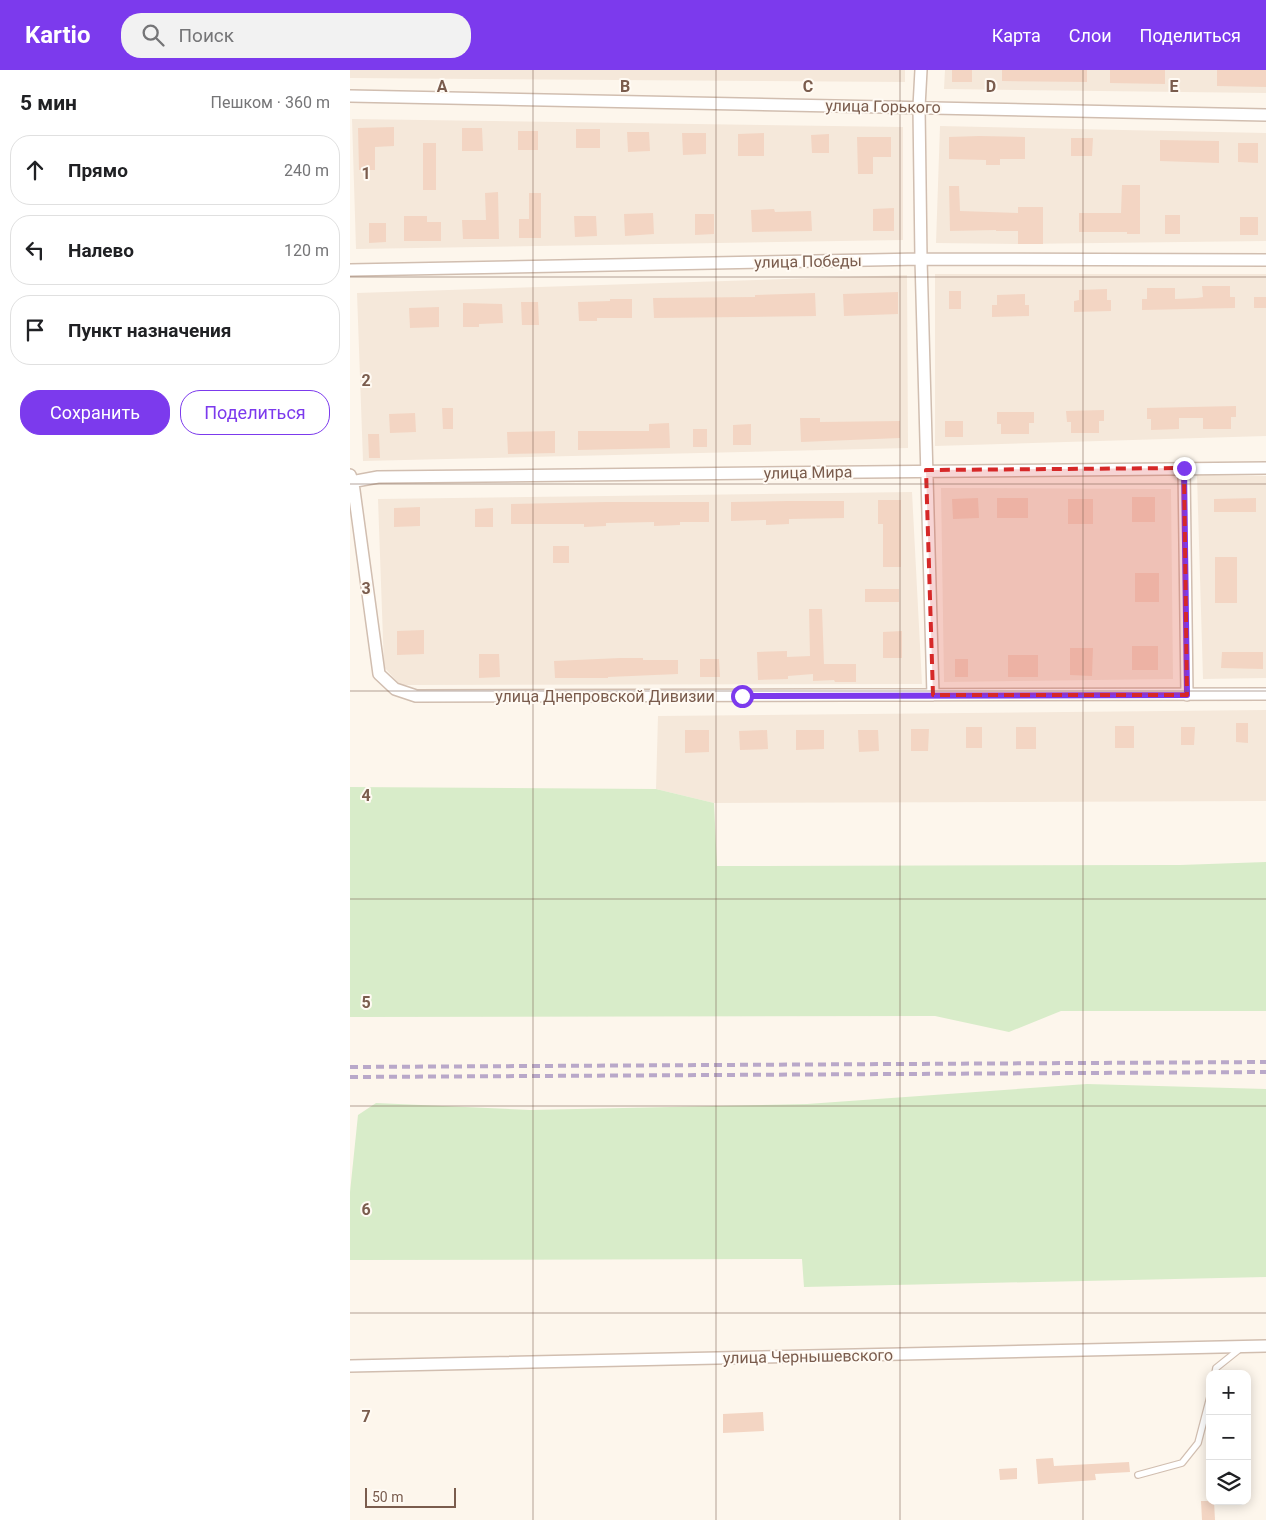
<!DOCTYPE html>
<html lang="ru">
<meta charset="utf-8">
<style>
:root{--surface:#fff;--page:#f2f2f2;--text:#202124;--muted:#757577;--line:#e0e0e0;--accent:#7c3aed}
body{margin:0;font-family:Roboto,sans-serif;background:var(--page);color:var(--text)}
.controls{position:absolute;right:15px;bottom:15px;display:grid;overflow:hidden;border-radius:10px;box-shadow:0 2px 12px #0003}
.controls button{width:45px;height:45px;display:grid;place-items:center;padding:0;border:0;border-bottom:1px solid var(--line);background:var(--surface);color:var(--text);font:25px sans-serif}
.scale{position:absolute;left:15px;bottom:12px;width:91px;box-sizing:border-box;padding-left:5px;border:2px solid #7a5c4d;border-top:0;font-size:14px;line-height:18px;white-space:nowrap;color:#7a5c4d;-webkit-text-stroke:4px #fffaf3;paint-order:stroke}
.stop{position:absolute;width:15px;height:15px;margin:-11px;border:4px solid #7c3aed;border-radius:50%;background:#fff}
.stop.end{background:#7c3aed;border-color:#fff;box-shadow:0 1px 5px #0008}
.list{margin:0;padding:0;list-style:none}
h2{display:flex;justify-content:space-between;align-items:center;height:65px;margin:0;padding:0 20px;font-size:21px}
h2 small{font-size:16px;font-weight:400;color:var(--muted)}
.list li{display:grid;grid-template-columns:32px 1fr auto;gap:15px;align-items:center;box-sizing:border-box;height:70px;margin:0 10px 10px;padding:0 10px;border:1px solid var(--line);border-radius:20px}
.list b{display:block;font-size:19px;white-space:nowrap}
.list em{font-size:16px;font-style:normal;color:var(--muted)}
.actions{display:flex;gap:10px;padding:15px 20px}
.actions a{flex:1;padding:11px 0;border:1px solid var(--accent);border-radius:20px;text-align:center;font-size:18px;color:var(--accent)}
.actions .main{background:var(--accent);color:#fff}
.icon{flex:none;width:28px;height:28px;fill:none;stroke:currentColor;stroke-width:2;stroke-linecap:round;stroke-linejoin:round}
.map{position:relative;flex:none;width:916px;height:1450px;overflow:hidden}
header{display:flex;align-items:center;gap:30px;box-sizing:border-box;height:70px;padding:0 25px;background:var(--accent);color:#fff}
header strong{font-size:24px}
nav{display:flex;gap:28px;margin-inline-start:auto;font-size:18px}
.search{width:350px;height:45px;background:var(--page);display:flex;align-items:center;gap:12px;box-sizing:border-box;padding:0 18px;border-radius:20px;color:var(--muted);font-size:19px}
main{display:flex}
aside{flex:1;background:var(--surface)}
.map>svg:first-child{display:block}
</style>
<header>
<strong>Kartio</strong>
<div class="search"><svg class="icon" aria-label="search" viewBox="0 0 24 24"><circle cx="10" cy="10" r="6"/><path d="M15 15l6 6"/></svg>Поиск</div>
<nav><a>Карта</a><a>Слои</a><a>Поделиться</a></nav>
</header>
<main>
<aside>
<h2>5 мин<small>Пешком · 360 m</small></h2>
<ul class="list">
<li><svg class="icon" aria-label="ahead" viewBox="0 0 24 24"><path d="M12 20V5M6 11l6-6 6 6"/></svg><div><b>Прямо</b></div><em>240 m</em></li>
<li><svg class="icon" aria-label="left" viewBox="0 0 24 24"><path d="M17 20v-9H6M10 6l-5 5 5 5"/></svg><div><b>Налево</b></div><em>120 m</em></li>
<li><svg class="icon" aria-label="arrive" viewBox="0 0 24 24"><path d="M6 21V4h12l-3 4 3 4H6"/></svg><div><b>Пункт назначения</b></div></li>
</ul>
<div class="actions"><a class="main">Сохранить</a><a>Поделиться</a></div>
</aside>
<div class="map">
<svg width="916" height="1450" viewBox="0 0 916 1450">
<rect width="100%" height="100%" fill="#fdf6ec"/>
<path fill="#f5e8da" d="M0 0H555V12L0 8Z
M595 0H916V23L594 19Z
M2 49 553 57V170L6 179Z
M590 56 916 63V171L668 174 586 173Z
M585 204H916V366L585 376Z
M557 205 558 378 13 391 7 223Z
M847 405 916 406V608L853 609Z
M591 418 821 419 823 609 594 612Z
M562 422 572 614 50 615 34 597 28 429Z
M916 640V731L364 733 306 719 308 646Z"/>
<path fill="#d8ecc9" d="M0 717 306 719 364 733 367 796 830 795 916 792V941H711L659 962 585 946 0 947Z
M737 1014 916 1019V1207L454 1217 452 1189 0 1190V1122L8 1045 26 1033 180 1040 457 1034Z"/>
<path fill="#f3d5c3" d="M602 0H622V12H602Z
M652 0H737V12L652 11Z
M760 0H815V14L760 13Z
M867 0H916V17L867 16Z
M44 57V76L25 77V100H9L8 58Z
M112 58H132L133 81H112Z
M226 59H250V78H226Z
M168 61H188V80H168Z
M277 62H299L300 81 278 82Z
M332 63H356V84L333 85Z
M414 63V86H388V64Z
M479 64V83H462L461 65Z
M629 66 675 67V89H650V95H636V90L599 89V67Z
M507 67H541V87H523V104H508Z
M721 68H743L742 86H721Z
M810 70 869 71V93L810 91Z
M73 73H86V120H73Z
M888 73H908V93L888 92Z
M772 115H790V164H777V162H729V143H771Z
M599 116H609L610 141 668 143V137H693V174H668V161H646V160L600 161Z
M148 122 149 169H113L112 150H136L135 123Z
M179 123H191V168H169V149H179Z
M544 138V161H523V139Z
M424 139 425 142 461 141 462 161 402 162 401 140Z
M303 143 304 164 275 166 274 144Z
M345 144H364V164L345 165Z
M815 145H830V164H815Z
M54 146H77V152H91V171H54Z
M224 146H246L247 166 225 167Z
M890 147H908V165H890Z
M19 153H36V172L19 173Z
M852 216H880V227H885V238L792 240V229H797V218H825V229L847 228 853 227Z
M757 219V230H761V241L724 242V231L729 230V220Z
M599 221H611V239H599Z
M548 222V244L494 246 493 224Z
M465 223 466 246 304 248 303 228 405 227V225Z
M675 224V235H679V246L642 247V235H647V225Z
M904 227H916V238H904Z
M260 229H282V248H247V251H229L228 232 260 231Z
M171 232H188L189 255H172Z
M113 233 152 234 153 253 129 254V257H113Z
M89 237V257L60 258 59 238Z
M886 336V347H881V359H853V348H829V359L801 360V349H797V338Z
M92 338H103V359H93Z
M754 340V351H749V363H721V352H717L716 341Z
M647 342H684V353H679V364H651V354H647Z
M65 343 66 362 40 363 39 344Z
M450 348H470V352L550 351V368L451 372Z
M595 351H613V367H595Z
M319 353 320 378 228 380V361H299V354Z
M401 354V375H383V355Z
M343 359H357V377H343Z
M205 361V383L158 384 157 362Z
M18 364H29L30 388H19Z
M782 427H805V452H782Z
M628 428 629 448 603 449 602 429Z
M647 428H678V448H647Z
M906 428V442H864V429Z
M718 429H743V454H718Z
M528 430H551V497H533V454H528Z
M438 431H494V448L439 449V454L416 455V450L381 451V432Z
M256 432H359V452H330V455L304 456V452L256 453V456L234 457V454H161V434Z
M70 437V456L44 457V438Z
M143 438V457H125V439Z
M203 476H219V493H203Z
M865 487H887V533H865Z
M785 503H809V532H785Z
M515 519H549V532H515Z
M459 539H472L474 594H506V612H485L484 610 463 611V604L438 606V609L408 610 407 582 437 581V587L460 586Z
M74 560V584L47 585V561Z
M552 561V588H533V562Z
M782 576H808V600H782Z
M720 578H743L742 606 720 605Z
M872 582H913V599L871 598Z
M129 584H149L150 607 129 608Z
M658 585H688V607H658Z
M270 588H293V590H328V604L258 607V608H205L204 591Z
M350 589H369L370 607H350Z
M605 589H618V607H605Z
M886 653H898V673L886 672Z
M765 656H784V678H765Z
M616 657H632V678H616Z
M666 657H686V679H666Z
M831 657H845L844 675H831Z
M561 659H579L578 681H561Z
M335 660H359V682L335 683Z
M417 660 418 679 390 680 389 661Z
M446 660H474V679L446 680Z
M508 660H528L529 681 509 682Z
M413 1342 414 1361 373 1363V1344Z
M703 1388 704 1396 779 1392 780 1402 745 1404 746 1410 688 1414 686 1389Z
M667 1398V1409L650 1410 649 1399Z
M851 1431H864L865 1450H852Z"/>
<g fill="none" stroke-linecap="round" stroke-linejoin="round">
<g stroke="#d1beb0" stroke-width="8">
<path id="service" d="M865 1304 866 1298 891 1278
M788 1405 832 1393 848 1373 860 1327"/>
</g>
<g stroke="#d1beb0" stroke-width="14">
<path id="minor" d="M571 0 569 37 571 189 583 625
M0 26 916 45
M0 200 571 189 916 190
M834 398 837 625
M0 405 3 413 29 604 45 619 66 626 916 624
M0 412 28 407 916 398
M0 1296 916 1276"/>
</g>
<use href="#service" stroke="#fff" stroke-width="5.5"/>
<use href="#minor" stroke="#fff" stroke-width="11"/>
<path stroke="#b9a8c9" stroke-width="4" stroke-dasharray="8 5" stroke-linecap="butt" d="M0 997 916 992
M0 1007 916 1002"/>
</g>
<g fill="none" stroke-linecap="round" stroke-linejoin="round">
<path stroke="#7c3aed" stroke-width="6" d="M392 626 837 625 834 398"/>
</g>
<path fill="#d62828" fill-opacity="0.2" stroke="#d62828" stroke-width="4" stroke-dasharray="10 6" stroke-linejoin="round" d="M834 398 837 625H583L576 400Z"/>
<path fill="none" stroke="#7a5c4d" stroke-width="1" stroke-opacity="0.55" d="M183 0V1450M366 0V1450M550 0V1450M733 0V1450M0 207H916M0 414H916M0 621H916M0 829H916M0 1036H916M0 1243H916"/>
<g text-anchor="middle" stroke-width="4" stroke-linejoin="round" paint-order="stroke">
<g font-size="16" fill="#7a5c4d" stroke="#fffaf3">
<text transform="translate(533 36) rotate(1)" y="6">улица Горького</text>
<text transform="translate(458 191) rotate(-1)" y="6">улица Победы</text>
<text transform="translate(458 402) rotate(-1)" y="6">улица Мира</text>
<text x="255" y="632">улица Днепровской Дивизии</text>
<text transform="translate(458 1286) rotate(-1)" y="6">улица Чернышевского</text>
</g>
</g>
<g font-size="16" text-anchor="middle" font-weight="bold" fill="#7a5c4d" stroke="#fffaf3" stroke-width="4" stroke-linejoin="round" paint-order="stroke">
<text x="92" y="22">A</text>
<text x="275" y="22">B</text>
<text x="458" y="22">C</text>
<text x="641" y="22">D</text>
<text x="824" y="22">E</text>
<text x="16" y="109">1</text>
<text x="16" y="316">2</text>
<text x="16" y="524">3</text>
<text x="16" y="731">4</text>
<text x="16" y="938">5</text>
<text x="16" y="1145">6</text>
<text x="16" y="1352">7</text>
</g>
</svg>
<div class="controls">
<button>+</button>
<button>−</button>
<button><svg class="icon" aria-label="layers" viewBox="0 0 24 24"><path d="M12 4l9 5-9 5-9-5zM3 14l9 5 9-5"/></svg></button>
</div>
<div class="scale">50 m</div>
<div class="stop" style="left:392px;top:626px"></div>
<div class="stop end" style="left:834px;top:398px"></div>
</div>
</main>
